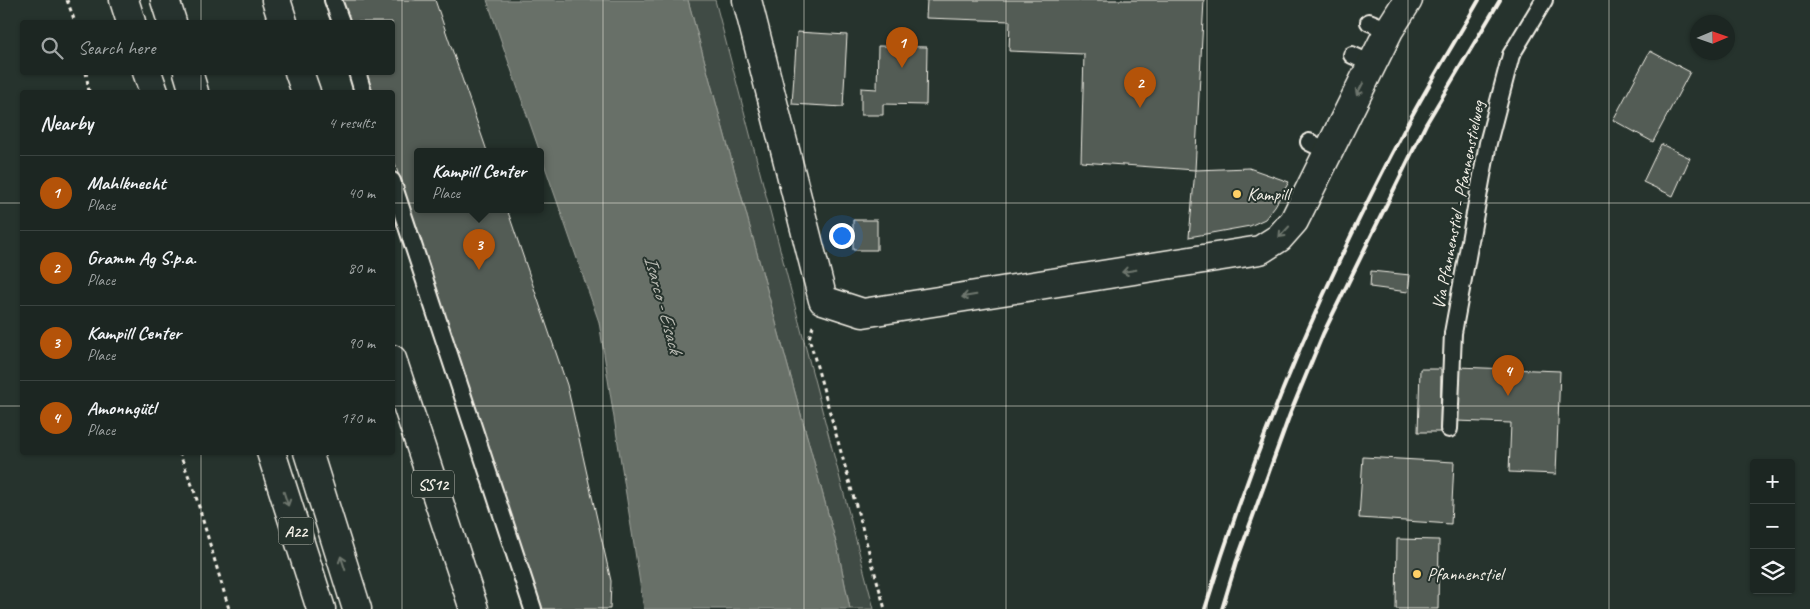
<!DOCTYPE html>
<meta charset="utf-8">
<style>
:root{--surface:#1c2622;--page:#252e2a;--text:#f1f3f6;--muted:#a0a5a5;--line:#3a4340;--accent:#b45309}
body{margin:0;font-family:Caveat,sans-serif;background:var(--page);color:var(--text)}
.controls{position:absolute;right:15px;bottom:15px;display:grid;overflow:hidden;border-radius:5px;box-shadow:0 1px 4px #0004}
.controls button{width:45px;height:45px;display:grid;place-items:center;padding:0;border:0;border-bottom:1px solid var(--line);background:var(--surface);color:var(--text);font:25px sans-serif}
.compass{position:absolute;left:1690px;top:15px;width:45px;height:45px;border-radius:50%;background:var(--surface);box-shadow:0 1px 4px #0004;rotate:88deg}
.you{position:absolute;left:841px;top:235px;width:18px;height:18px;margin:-12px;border:4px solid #fff;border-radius:50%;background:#1a73e8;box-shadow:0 0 0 8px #1a73e833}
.badge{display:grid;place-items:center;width:32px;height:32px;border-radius:50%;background:var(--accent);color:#fff;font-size:16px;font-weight:700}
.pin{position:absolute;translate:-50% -41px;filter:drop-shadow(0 1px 2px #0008)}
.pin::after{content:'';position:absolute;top:26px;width:18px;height:15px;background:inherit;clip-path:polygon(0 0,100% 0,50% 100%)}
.popup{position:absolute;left:414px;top:148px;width:130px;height:65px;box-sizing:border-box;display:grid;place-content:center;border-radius:5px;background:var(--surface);filter:drop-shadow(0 1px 4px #0005);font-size:16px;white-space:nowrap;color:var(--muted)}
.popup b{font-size:19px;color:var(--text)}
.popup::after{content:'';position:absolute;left:50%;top:100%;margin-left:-10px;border:10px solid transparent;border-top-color:var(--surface)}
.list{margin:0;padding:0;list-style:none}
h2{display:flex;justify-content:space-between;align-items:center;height:65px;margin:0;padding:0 20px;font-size:21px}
h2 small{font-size:16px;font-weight:400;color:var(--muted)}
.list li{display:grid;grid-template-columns:32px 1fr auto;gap:15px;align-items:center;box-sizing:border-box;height:75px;padding:0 20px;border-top:1px solid var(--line)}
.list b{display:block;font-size:19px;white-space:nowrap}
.list p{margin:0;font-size:16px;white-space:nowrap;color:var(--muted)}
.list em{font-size:16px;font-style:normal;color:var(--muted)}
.icon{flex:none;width:28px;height:28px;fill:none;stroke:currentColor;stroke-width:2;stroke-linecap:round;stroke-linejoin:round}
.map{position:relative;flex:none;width:1810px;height:609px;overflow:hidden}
.search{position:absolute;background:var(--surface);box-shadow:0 1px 4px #0004;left:20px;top:20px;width:375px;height:55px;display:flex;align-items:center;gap:12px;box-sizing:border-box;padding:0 18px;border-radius:5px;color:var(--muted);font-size:19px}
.panel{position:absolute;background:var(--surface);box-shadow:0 1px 4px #0004;left:20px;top:90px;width:375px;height:365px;border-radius:5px}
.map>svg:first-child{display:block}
</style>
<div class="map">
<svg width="1810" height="609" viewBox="0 0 1810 609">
<rect width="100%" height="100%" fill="#26332d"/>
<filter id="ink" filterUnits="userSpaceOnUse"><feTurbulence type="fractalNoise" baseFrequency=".02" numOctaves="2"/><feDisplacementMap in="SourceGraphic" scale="10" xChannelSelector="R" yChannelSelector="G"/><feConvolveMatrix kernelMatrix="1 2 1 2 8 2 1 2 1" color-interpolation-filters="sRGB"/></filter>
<g filter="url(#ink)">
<path fill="#414b45" stroke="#9a9e96" d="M688 0H715L874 609H850L838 550Z"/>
<path fill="#676f68" stroke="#9fa39b" d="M487 0H688L838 550 850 609H644L599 322Z"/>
<path fill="#525c55" stroke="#f4f1e8" d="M342 0H435L487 151H418V209H507L567 385 611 581 610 609H542L392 155V92H372L366 72H392V22H349Z
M927 0H1204L1195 170 1081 162 1084 54 1009 51 1010 21 926 18Z
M797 32 847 35 843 107 792 104Z
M878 46 927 47 926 105 883 104V115H861V88L877 89Z
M1650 51 1690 72 1653 142 1613 120Z
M1661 144 1690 158 1673 196 1643 182Z
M1249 168 1289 182 1275 206 1265 219 1250 226 1189 237 1195 170Z
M853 220H877V250H853Z
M1371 271 1410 275 1408 292 1370 287Z
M1458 367 1560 371 1556 474 1509 472 1511 423 1456 421Z
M1420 369H1441L1440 432H1418Z
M1363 457 1454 462 1451 524 1359 518Z
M1397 539 1439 540 1438 609H1396Z"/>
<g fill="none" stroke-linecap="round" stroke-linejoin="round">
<g stroke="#f4f1e8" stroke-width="20">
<path id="lane" d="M333 0 341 22
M1369 22 1389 30
M1352 55 1372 64
M357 72 363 92
M1309 142 1329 152
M392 181 533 609
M1449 429 1453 333 1488 143 1511 55 1544 0"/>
</g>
<g stroke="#f4f1e8" stroke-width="31">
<path id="street" d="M747 0 823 300 863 313 1260 250 1279 238 1294 221 1389 30 1408 0"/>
</g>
<g stroke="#f4f1e8" stroke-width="31">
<path id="primary" d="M276 0 283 22
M299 72 306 92
M392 359 474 609"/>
</g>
<g stroke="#f4f1e8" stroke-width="31">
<path id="highway" d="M124 0 131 22
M165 0 172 22
M147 72 154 92
M188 72 194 92
M271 452 321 609
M308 452 357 609"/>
</g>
<path stroke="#f4f1e8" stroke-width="3" stroke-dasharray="4 4" stroke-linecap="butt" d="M67 0 75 22
M86 72 89 92
M813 326 809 338 885 609
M179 452 194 490 229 609"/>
<use href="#lane" stroke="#26332d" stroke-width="16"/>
<use href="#street" stroke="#26332d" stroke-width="28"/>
<use href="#primary" stroke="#26332d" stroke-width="28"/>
<use href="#highway" stroke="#26332d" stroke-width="28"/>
<path stroke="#f4f1e8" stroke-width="4" d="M1205 609C1256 440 1326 277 1409 121 1431 80 1456 40 1479 0
M1222 609 1236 563 1290 414 1323 334 1426 124 1500 0"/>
</g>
<defs><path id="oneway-shaft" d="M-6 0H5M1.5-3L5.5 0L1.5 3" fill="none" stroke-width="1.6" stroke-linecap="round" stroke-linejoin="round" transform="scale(1.25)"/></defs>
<g stroke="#6e766e">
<use href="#oneway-shaft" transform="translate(1360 89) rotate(117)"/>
<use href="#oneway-shaft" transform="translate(1284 232) rotate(133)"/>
<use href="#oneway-shaft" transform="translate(1129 271) rotate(171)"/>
<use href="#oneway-shaft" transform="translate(969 296) rotate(171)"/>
<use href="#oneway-shaft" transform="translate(286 499) rotate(72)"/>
<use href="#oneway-shaft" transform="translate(343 563) rotate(-108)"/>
</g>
</g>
<path fill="none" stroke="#f4f1e8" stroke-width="1" stroke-opacity="0.55" d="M201 0V22M402 0V609M603 0V609M804 0V609M1006 0V609M1207 0V609M1408 0V609M1609 0V609M201 72V92M0 203H22M392 203H1810M0 406H22M392 406H1810M201 452V609"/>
<g fill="#ffd166" stroke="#26332d" stroke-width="2">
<circle cx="1237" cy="194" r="5"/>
<circle cx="1417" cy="574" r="5"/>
</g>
<g text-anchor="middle" stroke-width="4" stroke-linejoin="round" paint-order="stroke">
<g fill="#26332d" stroke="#b6b8b0" stroke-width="1">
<rect x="412" y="470.5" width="42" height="27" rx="4"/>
<rect x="278.5" y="517.5" width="35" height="27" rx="4"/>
</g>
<g font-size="16" font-weight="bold" fill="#f4f1e8">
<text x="433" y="490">SS12</text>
<text x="296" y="537">A22</text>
</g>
<g font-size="18" fill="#f4f1e8" stroke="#26332d" text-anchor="start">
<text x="1247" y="200">Kampill</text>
<text x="1427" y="580">Pfannenstiel</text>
</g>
<g font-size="18" fill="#f4f1e8" stroke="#26332d">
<text transform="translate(1458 205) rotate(-79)" y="6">Via Pfannenstiel - Pfannenstielweg</text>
</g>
<g font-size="19" font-style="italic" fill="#bcbdb5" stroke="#26332d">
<text transform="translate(664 304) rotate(75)" y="7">Isarco - Eisack</text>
</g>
</g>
</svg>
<div class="controls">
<button>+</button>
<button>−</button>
<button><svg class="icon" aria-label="layers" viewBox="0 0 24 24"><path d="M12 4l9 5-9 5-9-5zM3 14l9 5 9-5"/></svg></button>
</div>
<svg class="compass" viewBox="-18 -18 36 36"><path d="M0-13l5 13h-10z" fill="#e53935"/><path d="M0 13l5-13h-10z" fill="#a0a5a5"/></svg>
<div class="you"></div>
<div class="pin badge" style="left:902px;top:68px">1</div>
<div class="pin badge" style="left:1140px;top:108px">2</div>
<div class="pin badge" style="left:479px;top:270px">3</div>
<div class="popup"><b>Kampill Center</b>Place</div>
<div class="pin badge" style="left:1508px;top:396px">4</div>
<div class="search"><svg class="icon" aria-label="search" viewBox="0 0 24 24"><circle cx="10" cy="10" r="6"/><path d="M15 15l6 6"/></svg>Search here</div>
<section class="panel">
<h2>Nearby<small>4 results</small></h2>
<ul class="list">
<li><span class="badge">1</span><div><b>Mahlknecht</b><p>Place</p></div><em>40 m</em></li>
<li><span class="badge">2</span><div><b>Gramm Ag S.p.a.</b><p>Place</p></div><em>80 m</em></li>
<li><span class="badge">3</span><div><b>Kampill Center</b><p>Place</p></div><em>90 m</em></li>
<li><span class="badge">4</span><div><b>Amonngütl</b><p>Place</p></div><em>170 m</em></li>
</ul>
</section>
</div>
